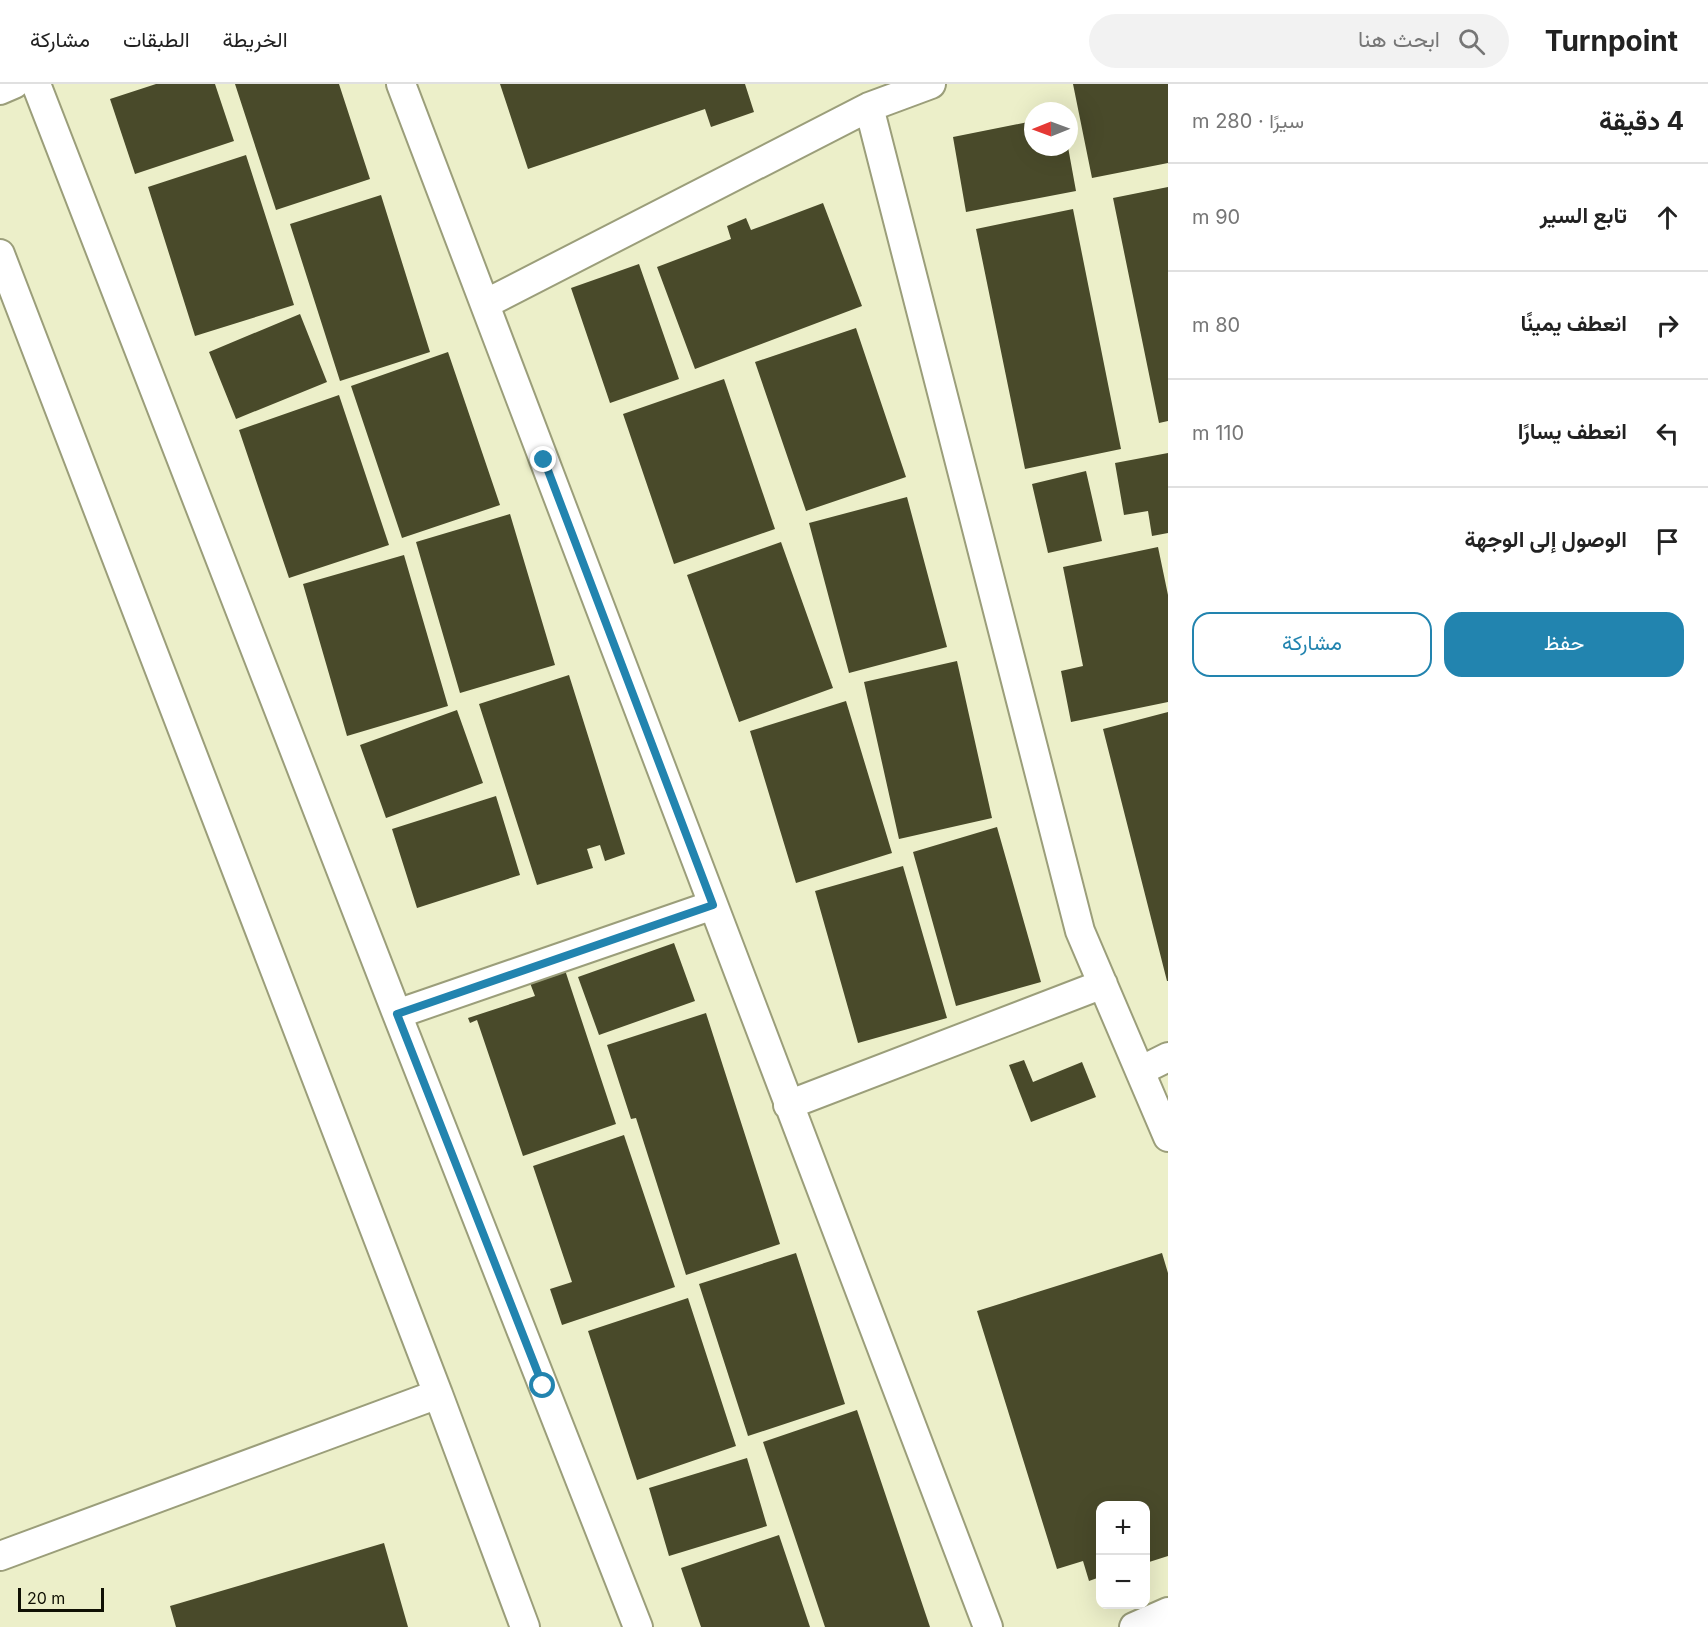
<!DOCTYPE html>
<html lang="ar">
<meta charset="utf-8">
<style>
:root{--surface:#fff;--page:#f2f2f2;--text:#222;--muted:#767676;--line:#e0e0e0;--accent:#2284af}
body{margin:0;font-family:Inter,Vazirmatn,sans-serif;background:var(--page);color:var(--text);direction:rtl}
.controls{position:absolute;right:18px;bottom:18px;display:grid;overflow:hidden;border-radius:12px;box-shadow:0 6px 24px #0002}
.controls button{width:54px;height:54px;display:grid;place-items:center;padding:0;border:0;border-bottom:2px solid var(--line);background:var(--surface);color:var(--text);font:30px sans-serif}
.compass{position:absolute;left:1024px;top:18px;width:54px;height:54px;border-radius:50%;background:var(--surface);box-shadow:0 6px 24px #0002;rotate:269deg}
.scale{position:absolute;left:18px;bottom:15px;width:86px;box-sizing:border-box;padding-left:6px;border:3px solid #101004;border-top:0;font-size:16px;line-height:21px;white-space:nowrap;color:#101004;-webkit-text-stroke:4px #ecefc9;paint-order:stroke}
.stop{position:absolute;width:18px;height:18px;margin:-14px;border:4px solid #2284af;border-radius:50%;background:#fff}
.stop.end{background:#2284af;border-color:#fff;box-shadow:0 2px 6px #0008}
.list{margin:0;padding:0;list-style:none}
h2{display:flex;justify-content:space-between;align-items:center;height:78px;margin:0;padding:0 24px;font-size:26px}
h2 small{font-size:20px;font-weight:400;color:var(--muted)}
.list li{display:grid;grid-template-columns:39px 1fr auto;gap:18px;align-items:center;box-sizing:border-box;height:108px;padding:0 24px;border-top:2px solid var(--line)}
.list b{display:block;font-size:22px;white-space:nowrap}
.list em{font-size:20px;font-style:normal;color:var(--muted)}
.actions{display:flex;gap:12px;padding:18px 24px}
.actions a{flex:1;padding:14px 0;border:2px solid var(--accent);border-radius:18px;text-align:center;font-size:21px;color:var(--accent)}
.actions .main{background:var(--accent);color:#fff}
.icon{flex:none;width:33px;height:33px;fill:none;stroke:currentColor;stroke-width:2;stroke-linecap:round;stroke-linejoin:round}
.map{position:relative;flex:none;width:1168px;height:1543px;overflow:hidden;direction:ltr}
header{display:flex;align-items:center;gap:36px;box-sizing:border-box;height:84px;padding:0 30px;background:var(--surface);border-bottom:2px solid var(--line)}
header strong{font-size:28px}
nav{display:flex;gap:33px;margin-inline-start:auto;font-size:21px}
.search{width:420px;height:54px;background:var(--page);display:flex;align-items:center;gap:15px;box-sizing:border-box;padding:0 21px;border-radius:33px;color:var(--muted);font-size:22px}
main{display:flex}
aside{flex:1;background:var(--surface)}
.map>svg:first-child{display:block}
</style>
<header>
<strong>Turnpoint</strong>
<div class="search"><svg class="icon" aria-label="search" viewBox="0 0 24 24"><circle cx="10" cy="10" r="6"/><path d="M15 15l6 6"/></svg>ابحث هنا</div>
<nav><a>الخريطة</a><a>الطبقات</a><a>مشاركة</a></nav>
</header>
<main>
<aside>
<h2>4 دقيقة<small>سيرًا · 280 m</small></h2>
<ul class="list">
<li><svg class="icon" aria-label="ahead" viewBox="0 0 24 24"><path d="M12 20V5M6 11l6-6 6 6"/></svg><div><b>تابع السير</b></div><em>90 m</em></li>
<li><svg class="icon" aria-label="right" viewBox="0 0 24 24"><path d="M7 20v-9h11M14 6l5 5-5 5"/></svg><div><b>انعطف يمينًا</b></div><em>80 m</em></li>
<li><svg class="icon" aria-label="left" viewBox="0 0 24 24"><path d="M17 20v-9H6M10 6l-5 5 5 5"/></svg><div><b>انعطف يسارًا</b></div><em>110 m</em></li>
<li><svg class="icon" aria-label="arrive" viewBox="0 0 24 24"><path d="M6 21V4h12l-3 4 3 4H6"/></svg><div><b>الوصول إلى الوجهة</b></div></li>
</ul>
<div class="actions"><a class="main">حفظ</a><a>مشاركة</a></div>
</aside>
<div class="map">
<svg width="1168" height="1543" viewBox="0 0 1168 1543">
<rect width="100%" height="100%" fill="#ecefc9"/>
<path fill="#494a2a" d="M156 0H215L234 57 135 90 110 15Z
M235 0H339L370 95 276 126Z
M500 0H745L754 28 711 43 705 25 528 85Z
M1073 0H1168V79L1092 94Z
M1033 37V63H1068L1076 107 966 128 953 53Z
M246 71 294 221 195 252 148 103Z
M1168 103V337L1159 339 1113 114Z
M381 111 430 268 340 297 290 140Z
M823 119 862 222 695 285 657 183 731 155 727 142 746 134 751 146Z
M1073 125 1121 365 1025 385 976 145Z
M639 180 679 295 610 319 571 204Z
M300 230 327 298 236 335 209 268Z
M856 244 906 393 806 427 755 278Z
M448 268 500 421 402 454 351 302Z
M724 295 775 445 674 480 623 330Z
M339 311 389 461 289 494 239 346Z
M1168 369V449L1152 452 1148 427 1124 431 1115 379Z
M1086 387 1102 457 1048 469 1032 400Z
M907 413 947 563 849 589 809 439Z
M510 430 555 581 460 609 416 458Z
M781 458 833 604 739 638 687 491Z
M1158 463 1168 511V618L1071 638 1061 587 1083 582 1063 483Z
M404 471 448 622 347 652 303 500Z
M957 577 992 734 899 755 864 598Z
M569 591 625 770 605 777 600 761 587 765 593 784 537 801 479 620Z
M846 617 892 769 796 799 750 647Z
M457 626 483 699 386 734 360 661Z
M1168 628V897H1167L1103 645Z
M496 712 520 791 417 824 392 745Z
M997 743 1041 898 956 922 913 768Z
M903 782 947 934 858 959 815 807Z
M674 859 695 917 599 951 578 893Z
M565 886 616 1040 523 1072 477 936 470 939 468 934 535 912 530 899Z
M706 929 780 1160 686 1191 636 1034 631 1035 607 961Z
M1024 976 1033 998 1082 978 1096 1013 1031 1038 1009 981Z
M624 1051 675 1203 562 1241 550 1205 572 1198 533 1082Z
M796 1169 845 1320 748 1352 699 1200Z
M1162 1169 1168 1189V1472L1146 1479V1422H1100V1493L1089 1497 1083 1477 1057 1485 977 1227Z
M688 1214 736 1362 637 1396 588 1247Z
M857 1326 930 1543H825L763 1358Z
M747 1374 767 1442 669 1472 649 1404Z
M779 1451 810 1543H701L681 1484Z
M384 1459 408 1543H176L170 1522Z"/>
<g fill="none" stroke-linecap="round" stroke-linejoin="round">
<g stroke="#9b9e7a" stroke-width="32">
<path id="minor" d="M36 0 397 930 638 1543
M401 0 988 1543
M0 6 14 0
M869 23 1080 847 1168 1053
M0 170 438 1310 0 1472
M485 220 869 23 931 0
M397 930 713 821
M1140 987 1168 973
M788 1021 1103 900
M438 1310 525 1543
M1134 1543 1168 1528"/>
</g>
<use href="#minor" stroke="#fff" stroke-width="28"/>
</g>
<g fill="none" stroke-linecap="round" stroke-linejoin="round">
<path stroke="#2284af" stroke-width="8" d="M543 1302 397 930 713 821 544 376"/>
</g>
</svg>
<div class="controls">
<button>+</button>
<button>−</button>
</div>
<svg class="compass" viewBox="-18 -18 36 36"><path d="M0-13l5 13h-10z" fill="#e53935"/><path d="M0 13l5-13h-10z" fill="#767676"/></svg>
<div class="scale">20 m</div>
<div class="stop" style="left:543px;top:1302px"></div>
<div class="stop end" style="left:544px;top:376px"></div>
</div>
</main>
